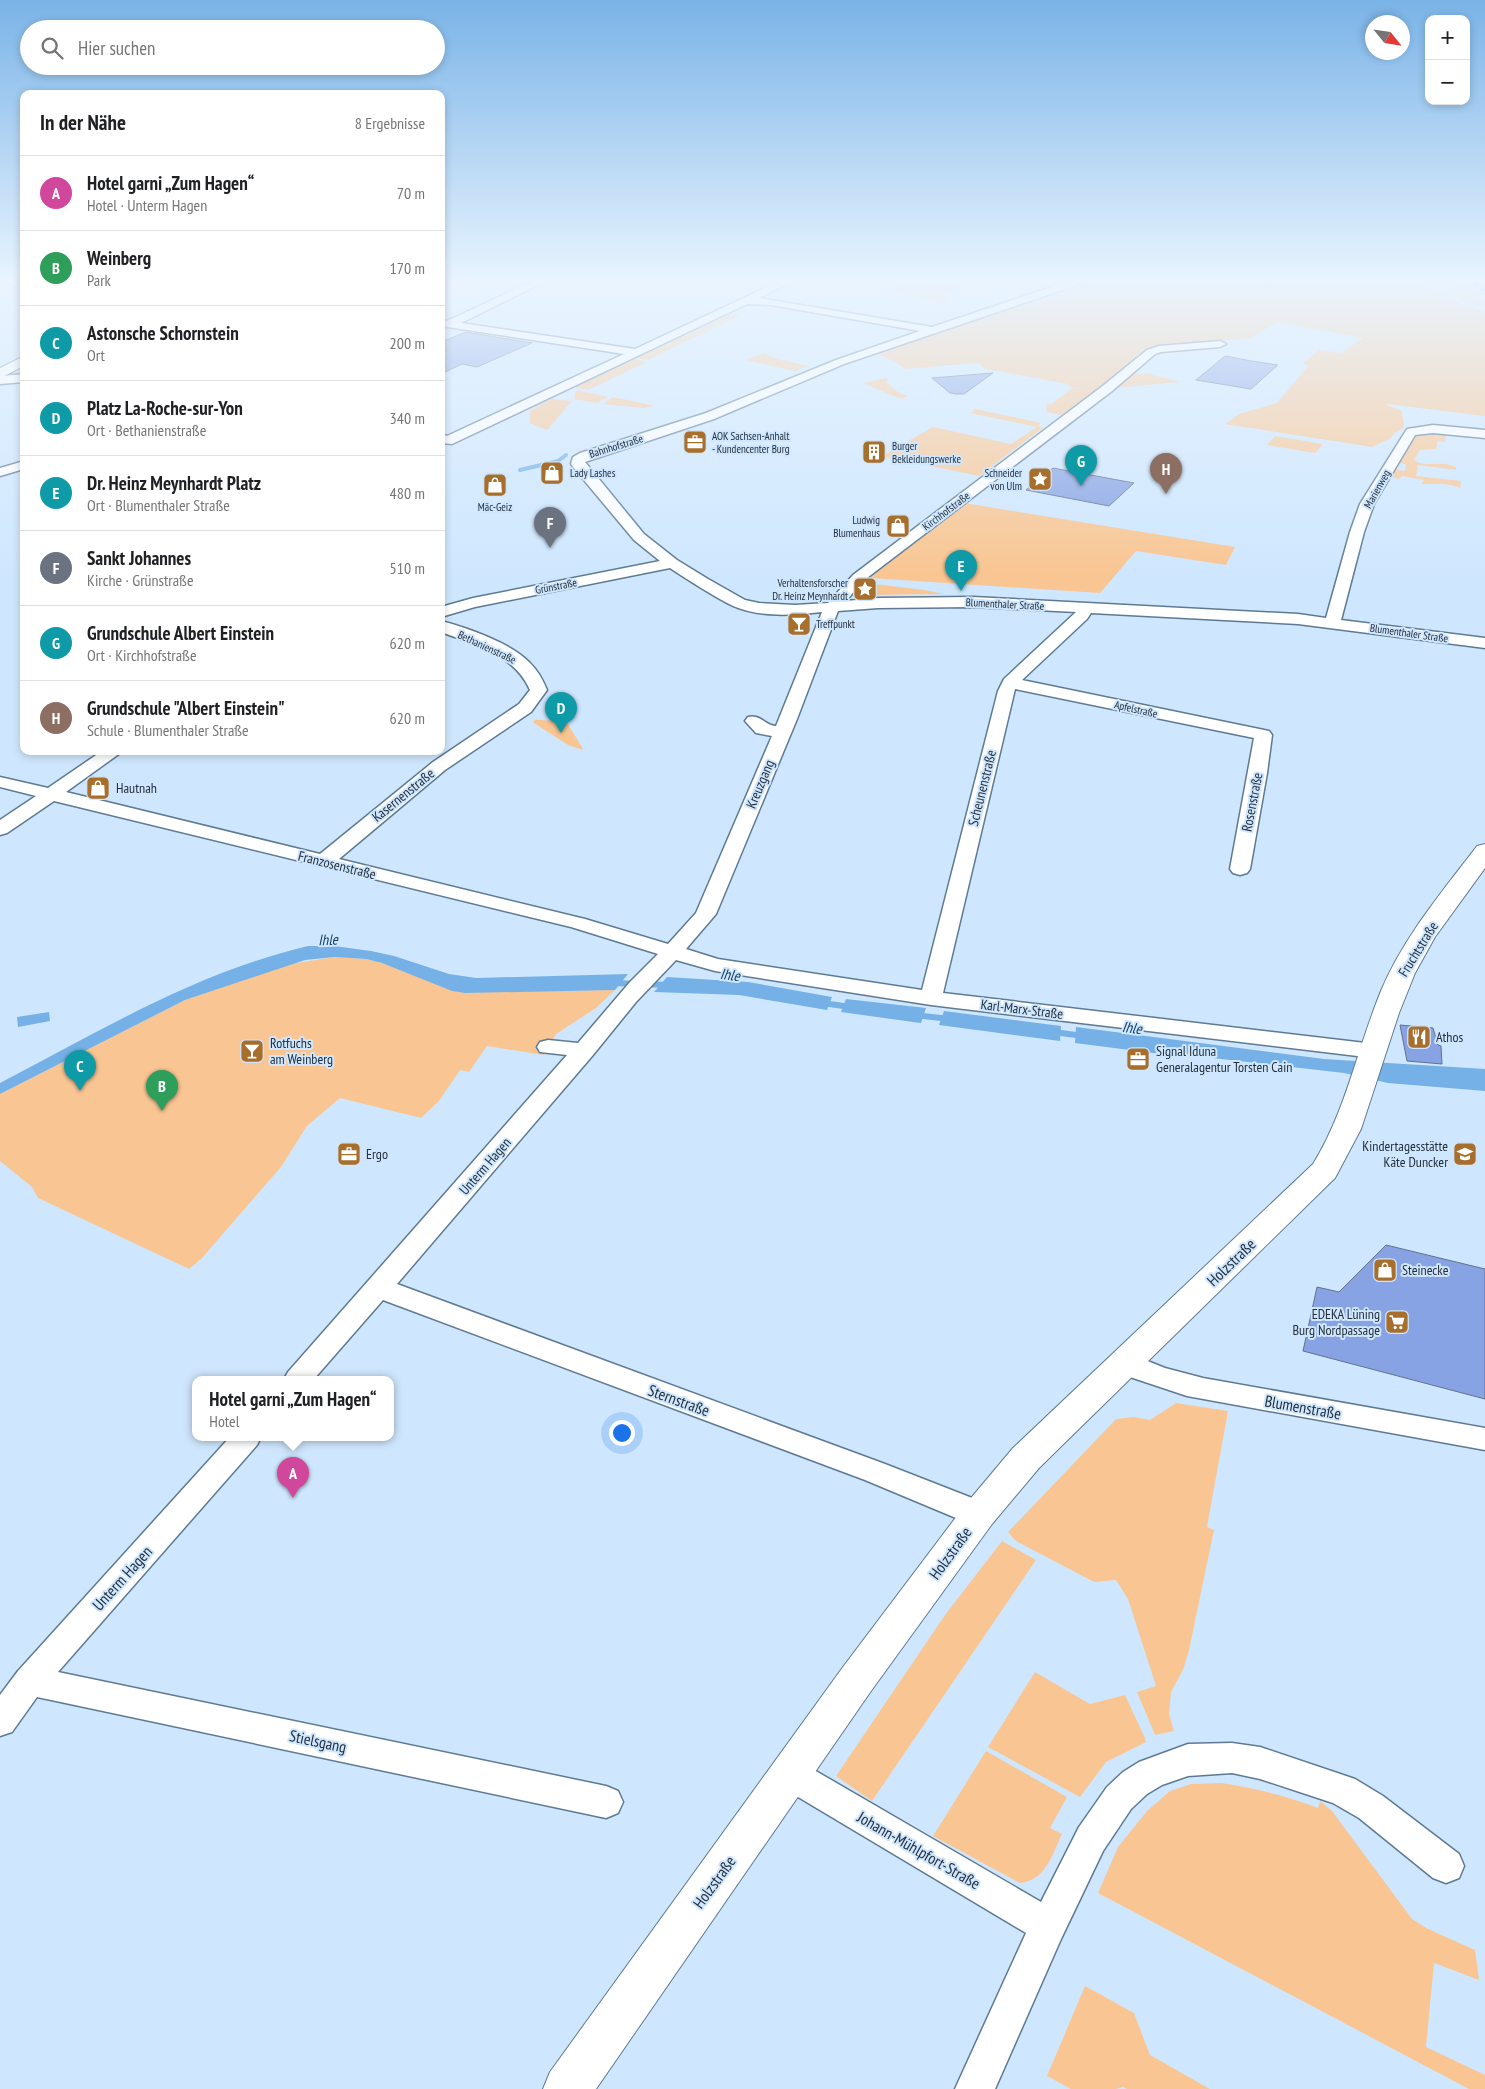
<!DOCTYPE html>
<html lang="de">
<meta charset="utf-8">
<style>
:root{--surface:#fff;--page:#f6f6f6;--text:#202124;--muted:#757577;--line:#e0e0e0;--accent:#b45309}
body{margin:0;font-family:"PT Sans Narrow",sans-serif;background:var(--page);color:var(--text)}
.controls{position:absolute;right:15px;top:15px;display:grid;overflow:hidden;border-radius:10px;box-shadow:0 2px 8px #0003}
.controls button{width:45px;height:45px;display:grid;place-items:center;padding:0;border:0;border-bottom:1px solid var(--line);background:var(--surface);color:var(--text);font:25px sans-serif}
.compass{position:absolute;left:1365px;top:15px;width:45px;height:45px;border-radius:50%;background:var(--surface);box-shadow:0 2px 8px #0003;rotate:120deg}
.you{position:absolute;left:621px;top:1432px;width:18px;height:18px;margin:-12px;border:4px solid #fff;border-radius:50%;background:#1a73e8;box-shadow:0 0 0 8px #1a73e833}
.badge{display:grid;place-items:center;width:32px;height:32px;border-radius:50%;background:var(--accent);color:#fff;font-size:16px;font-weight:700}
.pin{position:absolute;translate:-50% -41px;filter:drop-shadow(0 1px 2px #0008)}
.pin::after{content:'';position:absolute;top:26px;width:18px;height:15px;background:inherit;clip-path:polygon(0 0,100% 0,50% 100%)}
.popup{position:absolute;left:192px;top:1376px;width:202px;height:65px;box-sizing:border-box;display:grid;place-content:center;border-radius:10px;background:var(--surface);filter:drop-shadow(0 1px 4px #0005);font-size:16px;white-space:nowrap;color:var(--muted)}
.popup b{font-size:19px;color:var(--text)}
.popup::after{content:'';position:absolute;left:50%;top:100%;margin-left:-10px;border:10px solid transparent;border-top-color:var(--surface)}
.list{margin:0;padding:0;list-style:none}
h2{display:flex;justify-content:space-between;align-items:center;height:65px;margin:0;padding:0 20px;font-size:21px}
h2 small{font-size:16px;font-weight:400;color:var(--muted)}
.list li{display:grid;grid-template-columns:32px 1fr auto;gap:15px;align-items:center;box-sizing:border-box;height:75px;padding:0 20px;border-top:1px solid var(--line)}
.list b{display:block;font-size:19px;white-space:nowrap}
.list p{margin:0;font-size:16px;white-space:nowrap;color:var(--muted)}
.list em{font-size:16px;font-style:normal;color:var(--muted)}
.icon{flex:none;width:28px;height:28px;fill:none;stroke:currentColor;stroke-width:2;stroke-linecap:round;stroke-linejoin:round}
.map{position:relative;flex:none;width:1485px;height:2089px;overflow:hidden}
.search{position:absolute;background:var(--surface);box-shadow:0 2px 8px #0003;left:20px;top:20px;width:425px;height:55px;display:flex;align-items:center;gap:12px;box-sizing:border-box;padding:0 18px;border-radius:28px;color:var(--muted);font-size:19px}
.panel{position:absolute;background:var(--surface);box-shadow:0 2px 8px #0003;left:20px;top:90px;width:425px;height:665px;border-radius:10px}
.map>svg:first-child{display:block}
</style>
<div class="map">
<svg width="1485" height="2089" viewBox="0 0 1485 2089">
<rect width="100%" height="100%" fill="#cfe7fe"/>
<path fill="#f9c693" d="M908 280H964L970 281 944 295 948 300 941 303 924 300 928 298 898 293 893 295 884 293Z
M1100 280H1346L1380 287 1384 284 1378 283 1384 281 1386 282 1419 280 1428 289H1437L1460 304 1485 311V416L1387 404V405L1402 411 1404 428 1394 433 1391 438 1372 447 1225 424 1239 414 1277 403 1308 366 1303 363 1319 350 1341 353 1363 338 1277 322 1251 338 1158 347 1140 353 1103 387 1099 388 1061 415 1047 412 1046 405 1051 404 1073 388 1088 389 1070 387 1068 384 986 369 978 363 905 369 895 362 878 354Z
M1452 280H1460L1484 295 1475 296 1485 302V307L1462 301 1444 289 1460 288Z
M731 314 741 315 648 360 637 358Z
M763 353 775 358 808 366 795 371 745 360Z
M634 359 647 362 588 390 575 387Z
M1128 374H1149L1180 382 1115 388Z
M886 378 889 380 886 382 899 393 908 396 902 399 896 397 863 383Z
M576 390 608 397 597 403 574 399Z
M613 397 651 405 654 406 644 408 603 404Z
M551 399 572 401 547 430 530 423V411Z
M975 409 1041 423 1038 426 1044 427 979 476 882 456 933 427 1011 444 1037 427 970 413Z
M1431 431V434L1446 435 1445 442 1438 441 1436 449 1420 450 1414 460C1426 469 1440 459 1456 467V470L1418 465 1416 476 1461 481 1460 488C1448 482 1434 484 1421 484L1424 480 1402 476 1399 479 1389 476 1394 469 1405 471 1406 464 1398 463 1418 433Z
M1275 436 1323 444 1315 453 1267 445Z
M964 503 1235 547 1226 565 1136 551 1100 593 870 578Z
M866 583 924 590 944 594 868 595 859 592Z
M560 711 583 749V750L568 745 534 723 533 721C540 718 545 722 552 720L550 715Z
M335 957 366 959 382 963 458 992 615 990 596 1008 556 1034 544 1055 487 1046 469 1072 460 1070 439 1101 421 1118 340 1098 307 1126 281 1167 202 1258 189 1269 38 1198 32 1187 0 1161V1094L185 1000 290 964Z
M1176 1403 1228 1411 1207 1527 1214 1530 1189 1650 1183 1670 1171 1692 1169 1714 1174 1731 1155 1735 1137 1692 1156 1686 1128 1599 1116 1580 1094 1582 1016 1541 1008 1532 1116 1419 1134 1417 1150 1420Z
M1002 1541 1036 1560 872 1801 836 1776 945 1615Z
M1035 1672 1090 1704 1125 1695 1145 1738 1146 1742 1106 1762 1080 1797 988 1747Z
M986 1751 1067 1797 1050 1828 1062 1834C1052 1855 1046 1880 1020 1883L933 1836Z
M1221 1783C1255 1788 1286 1796 1318 1808L1320 1801 1332 1811 1412 1919 1428 1929 1475 1950 1479 1980 1434 1963 1426 2047 1485 2075V2089H1469L1098 1893 1118 1847 1147 1811 1170 1791 1191 1784Z
M1085 1986 1134 2013 1150 2055 1210 2089H1127L1123 2087 1116 2089H1071L1047 2076Z"/>
<path fill="#75b1e6" d="M308 946H334L371 951 394 956 449 974 476 978 628 974 615 990 465 993 452 991 382 963 366 959 335 957 305 960 185 1000 0 1094V1083C102 1030 195 973 308 946Z
M667 977 748 982 832 997 827 1010 739 995 654 992Z
M846 999 926 1008 921 1023 913 1022 841 1012Z
M944 1011 1061 1026 1060 1041 939 1025Z
M49 1012 50 1021 18 1027 17 1017Z
M1076 1027 1324 1059 1485 1069V1091L1388 1083 1344 1073 1186 1055 1184 1057 1075 1043Z"/>
<g fill="none" stroke-linecap="round" stroke-linejoin="round">
<path stroke="#75b1e6" stroke-width="4" d="M520 470 558 461 566 455"/>
<path stroke="#75b1e6" stroke-width="6" d="M613 983 668 985
M822 1003 851 1007
M914 1015 950 1019
M1053 1032 1084 1036"/>
</g>
<path fill="#88a3e3" stroke="#63708f" d="M466 332 532 343 477 367 462 364 441 374V342Z
M1225 356 1252 361 1278 365 1251 389 1196 380Z
M993 373 964 394H956L950 393 932 378Z
M1053 468 1134 483 1109 506 1026 490Z
M1400 1025 1433 1028 1438 1045 1441 1046 1442 1064 1407 1061Z
M1386 1245 1485 1269V1399L1303 1351 1317 1287 1339 1292Z"/>
<g fill="none" stroke-linecap="round" stroke-linejoin="round">
<g stroke="#5e7a93" stroke-width="3">
<path id="street" d="M535 280H548L461 323 635 349 782 280H795L759 298 932 327 1072 280H1087L1086 282 844 364 714 419 585 462 644 534 677 560 708 579 745 600 759 603 795 605 828 603 853 575 1104 385 1147 350 1159 346 1220 341 1226 344 1220 347 1161 352 1155 354 1112 391 863 581 846 601 878 598 973 597 1298 614 1326 618 1350 532 1360 504 1407 429 1433 425 1485 430V438L1433 433 1415 435 1374 504 1364 532 1341 620 1485 638V648L1298 624 1091 613 1087 619 1022 680 1269 731 1272 735 1267 773 1250 869 1247 873 1240 875 1233 873 1230 869 1254 738 1015 689 943 993 1374 1044 1382 1046 1385 1051 1382 1056 1374 1058 931 1005 715 971 676 960 636 1002 593 1055 397 1284 885 1464 990 1505 994 1514 990 1523 979 1526 968 1523 865 1480 383 1300 314 1379H284L288 1372 567 1055 540 1052 537 1047 540 1042 548 1040 578 1043 630 982 658 954 571 927 54 801 7 833 0 835V820L36 796 0 787V777L48 788 102 751H123L66 792 320 854 433 762 519 704 530 690C514 654 475 645 441 632V621C468 628 511 643 530 663 538 671 543 680 547 690L531 712 445 770 339 859 585 919 668 944 696 913 772 736 756 733 745 721 748 717C761 714 764 725 776 726L822 612C794 615 760 618 733 606 711 595 690 581 670 568L475 607 441 617V607L473 598 660 561 634 540 573 467 571 464 573 457 580 453 706 413 836 360 920 331 771 305 747 304 469 436 452 444 441 443V434L447 436 624 354 441 326V320L447 321ZM973 607 1076 612 1004 679 998 691 922 990 718 959 686 949 716 914 797 719 838 611 878 608Z
M24 374V382L0 384V376Z
M24 461V469L0 476V468Z
M1125 1352 1165 1368 1203 1378 1485 1428V1450L1187 1396 1130 1377 1115 1369 1111 1362 1115 1355Z
M230 1437H261L257 1445 58 1672 606 1786 618 1791 623 1802 618 1813 606 1818 37 1697 12 1732 0 1736V1695L18 1671Z
M1232 1743 1260 1747 1355 1779 1383 1796 1459 1854 1464 1866 1459 1878 1446 1883 1433 1878 1359 1818 1333 1803 1260 1779 1232 1773 1188 1776 1162 1785 1147 1794 1131 1809 1103 1851 1061 1939 995 2089H955L1026 1933 778 1785 773 1774 778 1763 790 1758 802 1763 1041 1902 1079 1827 1107 1787 1123 1772 1139 1762 1188 1744Z"/>
</g>
<g stroke="#5e7a93" stroke-width="2">
<path id="secondary" d="M4 280 24 281V290L6 283Z
M24 356V366L0 378V368Z
M1485 844V868L1435 937 1415 973 1399 1013 1361 1129 1335 1178 1039 1468 992 1524 871 1691 596 2089H543L550 2072 843 1667 966 1504 1013 1448 1313 1164C1346 1111 1357 1049 1381 991 1403 938 1442 892 1477 846Z"/>
</g>
<use href="#street" fill="#fff" fill-rule="evenodd"/>
<use href="#secondary" fill="#fff" fill-rule="evenodd"/>
<g stroke="#485664" stroke-width="3">
<path id="rail" d="M1469 280 1485 290"/>
</g>
<use href="#rail" stroke="#cfe7fe" stroke-width="2" stroke-dasharray="5.5" stroke-linecap="butt"/>
</g>
<linearGradient id="sky" x2="0" y2="1"><stop stop-color="#7ab3e7"/><stop offset="0.49" stop-color="#e9f4ff"/><stop offset="1" stop-color="#e9f4ff" stop-opacity="0"/></linearGradient>
<rect width="1485" height="572" fill="url(#sky)"/>
<defs>
<g id="office-square" transform="scale(1.25)"><rect x="-9" y="-9" width="18" height="18" rx="4" fill="#a76e2c" stroke="#cfe7fe"/><path d="M-6-3h4V-5.5h4V-3h4V5H-6ZM-1-4.5V-3h2v-1.5ZM-6 0V1H6V0Z" fill="#fff"/></g>
<g id="building-square" transform="scale(1.25)"><rect x="-9" y="-9" width="18" height="18" rx="4" fill="#a76e2c" stroke="#cfe7fe"/><path d="M-4-6H4V6H1V3H-1V6H-4ZM-2.5-4.3h1.7v1.8h-1.7ZM.8-4.3h1.7v1.8H.8ZM-2.5-1h1.7V.8h-1.7ZM.8-1h1.7V.8H.8Z" fill="#fff"/></g>
<g id="shop-square" transform="scale(1.25)"><rect x="-9" y="-9" width="18" height="18" rx="4" fill="#a76e2c" stroke="#cfe7fe"/><path d="M-5-2.5h2.3a2.7 3.5 0 0 1 5.4 0H5L5.5 6h-11ZM-1.5-2.5h3a1.5 2.3 0 0 0-3 0Z" fill="#fff"/></g>
<g id="sight-square" transform="scale(1.25)"><rect x="-9" y="-9" width="18" height="18" rx="4" fill="#a76e2c" stroke="#cfe7fe"/><path d="M0-6L1.8-2.2L6-1.7L2.9 1.2L3.7 5.4L0 3.3L-3.7 5.4L-2.9 1.2L-6-1.7L-1.8-2.2Z" fill="#fff"/></g>
<g id="bar-square" transform="scale(1.25)"><rect x="-9" y="-9" width="18" height="18" rx="4" fill="#a76e2c" stroke="#cfe7fe"/><path d="M-6-5H6L.8 .8V4.5H3.5V6h-7V4.5H-.8V.8Z" fill="#fff"/></g>
<g id="restaurant-square" transform="scale(1.25)"><rect x="-9" y="-9" width="18" height="18" rx="4" fill="#a76e2c" stroke="#cfe7fe"/><path d="M-5-6h1v4h1v-4h1v4h1v-4h1v5L-1.5 .5V6h-2V.5L-5-1ZM5-6V6H3V1.5H1.5Q1.5-4 5-6Z" fill="#fff"/></g>
<g id="school-square" transform="scale(1.25)"><rect x="-9" y="-9" width="18" height="18" rx="4" fill="#a76e2c" stroke="#cfe7fe"/><path d="M0-5L7-2L0 1L-7-2ZM-4 1L0 2.5L4 1V4Q0 6-4 4Z" fill="#fff"/></g>
<g id="supermarket-square" transform="scale(1.25)"><rect x="-9" y="-9" width="18" height="18" rx="4" fill="#a76e2c" stroke="#cfe7fe"/><path d="M-6-5.5h2.5l.6 2H6L4.5 2H-2.5L-4.4-4H-6ZM-1.5 3.2a1.3 1.3 0 1 0 .1 0ZM3 3.2a1.3 1.3 0 1 0 .1 0Z" fill="#fff"/></g>
</defs>
<g fill-rule="evenodd">
<use href="#office-square" x="695" y="442"/>
<use href="#building-square" x="874" y="452"/>
<use href="#shop-square" x="552" y="473"/>
<use href="#sight-square" x="1040" y="479"/>
<use href="#shop-square" x="495" y="485"/>
<use href="#shop-square" x="898" y="526"/>
<use href="#sight-square" x="865" y="589"/>
<use href="#bar-square" x="799" y="624"/>
<use href="#shop-square" x="98" y="788"/>
<use href="#restaurant-square" x="1419" y="1037"/>
<use href="#bar-square" x="252" y="1051"/>
<use href="#office-square" x="1138" y="1059"/>
<use href="#office-square" x="349" y="1154"/>
<use href="#school-square" x="1465" y="1154"/>
<use href="#shop-square" x="1385" y="1270"/>
<use href="#supermarket-square" x="1397" y="1322"/>
</g>
<g text-anchor="middle" stroke-width="4" stroke-linejoin="round" paint-order="stroke">
<g font-size="11" fill="#242f3a" stroke="#cfe7fe" text-anchor="start">
<text x="712" y="440">AOK Sachsen-Anhalt<tspan x="712" dy="13">- Kundencenter Burg</tspan></text>
<text x="892" y="450">Burger<tspan x="892" dy="13">Bekleidungswerke</tspan></text>
<text x="570" y="477">Lady Lashes</text>
<text x="1022" y="477" text-anchor="end">Schneider<tspan x="1022" dy="13">von Ulm</tspan></text>
<text x="495" y="511" text-anchor="middle">Mäc-Geiz</text>
<text x="880" y="524" text-anchor="end">Ludwig<tspan x="880" dy="13">Blumenhaus</tspan></text>
<text x="848" y="587" text-anchor="end">Verhaltensforscher<tspan x="848" dy="13">Dr. Heinz Meynhardt</tspan></text>
<text x="816" y="628">Treffpunkt</text>
</g>
<g font-size="11" fill="#242f3a" stroke="#cfe7fe">
<text transform="translate(616 446) rotate(-17)" y="4">Bahnhofstraße</text>
<text transform="translate(1377 489) rotate(-61)" y="4">Marienweg</text>
<text transform="translate(946 511) rotate(-37)" y="4">Kirchhofstraße</text>
<text transform="translate(556 586) rotate(-11)" y="4">Grünstraße</text>
<text transform="translate(1005 604) rotate(3)" y="4">Blumenthaler Straße</text>
<text transform="translate(1409 633) rotate(8)" y="4">Blumenthaler Straße</text>
<text transform="translate(487 647) rotate(25)" y="4">Bethanienstraße</text>
<text transform="translate(1136 709) rotate(13)" y="4">Apfelstraße</text>
</g>
<g font-size="14" fill="#242f3a" stroke="#cfe7fe">
<text transform="translate(760 784) rotate(-67)" y="5">Kreuzgang</text>
<text transform="translate(982 788) rotate(-76)" y="5">Scheunenstraße</text>
<text transform="translate(403 795) rotate(-39)" y="5">Kasernenstraße</text>
<text transform="translate(1252 802) rotate(-79)" y="5">Rosenstraße</text>
<text transform="translate(337 865) rotate(14)" y="5">Franzosenstraße</text>
<text transform="translate(1418 949) rotate(-58)" y="5">Fruchtstraße</text>
<text transform="translate(1022 1009) rotate(7)" y="5">Karl-Marx-Straße</text>
<text transform="translate(485 1166) rotate(-49)" y="5">Unterm Hagen</text>
</g>
<g font-size="14" fill="#242f3a" stroke="#cfe7fe" text-anchor="start">
<text x="116" y="793">Hautnah</text>
<text x="1436" y="1042">Athos</text>
<text x="270" y="1048">Rotfuchs<tspan x="270" dy="16">am Weinberg</tspan></text>
<text x="1156" y="1056">Signal Iduna<tspan x="1156" dy="16">Generalagentur Torsten Cain</tspan></text>
<text x="1448" y="1151" text-anchor="end">Kindertagesstätte<tspan x="1448" dy="16">Käte Duncker</tspan></text>
<text x="366" y="1159">Ergo</text>
<text x="1402" y="1275">Steinecke</text>
<text x="1380" y="1319" text-anchor="end">EDEKA Lüning<tspan x="1380" dy="16">Burg Nordpassage</tspan></text>
</g>
<g font-size="15" font-style="italic" fill="#144064" stroke="#cfe7fe">
<text transform="translate(328 940) rotate(-2)" y="5">Ihle</text>
<text transform="translate(730 975) rotate(7)" y="5">Ihle</text>
<text transform="translate(1132 1028) rotate(7)" y="5">Ihle</text>
</g>
<g font-size="16" fill="#242f3a" stroke="#cfe7fe">
<text transform="translate(1231 1262) rotate(-44)" y="6">Holzstraße</text>
<text transform="translate(679 1400) rotate(20)" y="6">Sternstraße</text>
<text transform="translate(1303 1407) rotate(10)" y="6">Blumenstraße</text>
<text transform="translate(950 1553) rotate(-54)" y="6">Holzstraße</text>
<text transform="translate(122 1578) rotate(-48)" y="6">Unterm Hagen</text>
<text transform="translate(318 1741) rotate(12)" y="6">Stielsgang</text>
<text transform="translate(919 1850) rotate(30)" y="6">Johann-Mühlpfort-Straße</text>
<text transform="translate(714 1882) rotate(-54)" y="6">Holzstraße</text>
</g>
</g>
</svg>
<div class="controls">
<button>+</button>
<button>−</button>
</div>
<svg class="compass" viewBox="-18 -18 36 36"><path d="M0-13l5 13h-10z" fill="#e53935"/><path d="M0 13l5-13h-10z" fill="#757577"/></svg>
<div class="you"></div>
<div class="pin badge" style="left:293px;top:1498px;background:#d1479c">A</div>
<div class="popup"><b>Hotel garni „Zum Hagen“</b>Hotel</div>
<div class="pin badge" style="left:162px;top:1111px;background:#2e9e5b">B</div>
<div class="pin badge" style="left:80px;top:1091px;background:#0f9aa8">C</div>
<div class="pin badge" style="left:561px;top:733px;background:#0f9aa8">D</div>
<div class="pin badge" style="left:961px;top:591px;background:#0f9aa8">E</div>
<div class="pin badge" style="left:550px;top:548px;background:#6b7280">F</div>
<div class="pin badge" style="left:1081px;top:486px;background:#0f9aa8">G</div>
<div class="pin badge" style="left:1166px;top:494px;background:#8d6e63">H</div>
<div class="search"><svg class="icon" aria-label="search" viewBox="0 0 24 24"><circle cx="10" cy="10" r="6"/><path d="M15 15l6 6"/></svg>Hier suchen</div>
<section class="panel">
<h2>In der Nähe<small>8 Ergebnisse</small></h2>
<ul class="list">
<li><span class="badge" style="background:#d1479c">A</span><div><b>Hotel garni „Zum Hagen“</b><p>Hotel · Unterm Hagen</p></div><em>70 m</em></li>
<li><span class="badge" style="background:#2e9e5b">B</span><div><b>Weinberg</b><p>Park</p></div><em>170 m</em></li>
<li><span class="badge" style="background:#0f9aa8">C</span><div><b>Astonsche Schornstein</b><p>Ort</p></div><em>200 m</em></li>
<li><span class="badge" style="background:#0f9aa8">D</span><div><b>Platz La-Roche-sur-Yon</b><p>Ort · Bethanienstraße</p></div><em>340 m</em></li>
<li><span class="badge" style="background:#0f9aa8">E</span><div><b>Dr. Heinz Meynhardt Platz</b><p>Ort · Blumenthaler Straße</p></div><em>480 m</em></li>
<li><span class="badge" style="background:#6b7280">F</span><div><b>Sankt Johannes</b><p>Kirche · Grünstraße</p></div><em>510 m</em></li>
<li><span class="badge" style="background:#0f9aa8">G</span><div><b>Grundschule Albert Einstein</b><p>Ort · Kirchhofstraße</p></div><em>620 m</em></li>
<li><span class="badge" style="background:#8d6e63">H</span><div><b>Grundschule &quot;Albert Einstein&quot;</b><p>Schule · Blumenthaler Straße</p></div><em>620 m</em></li>
</ul>
</section>
</div>
